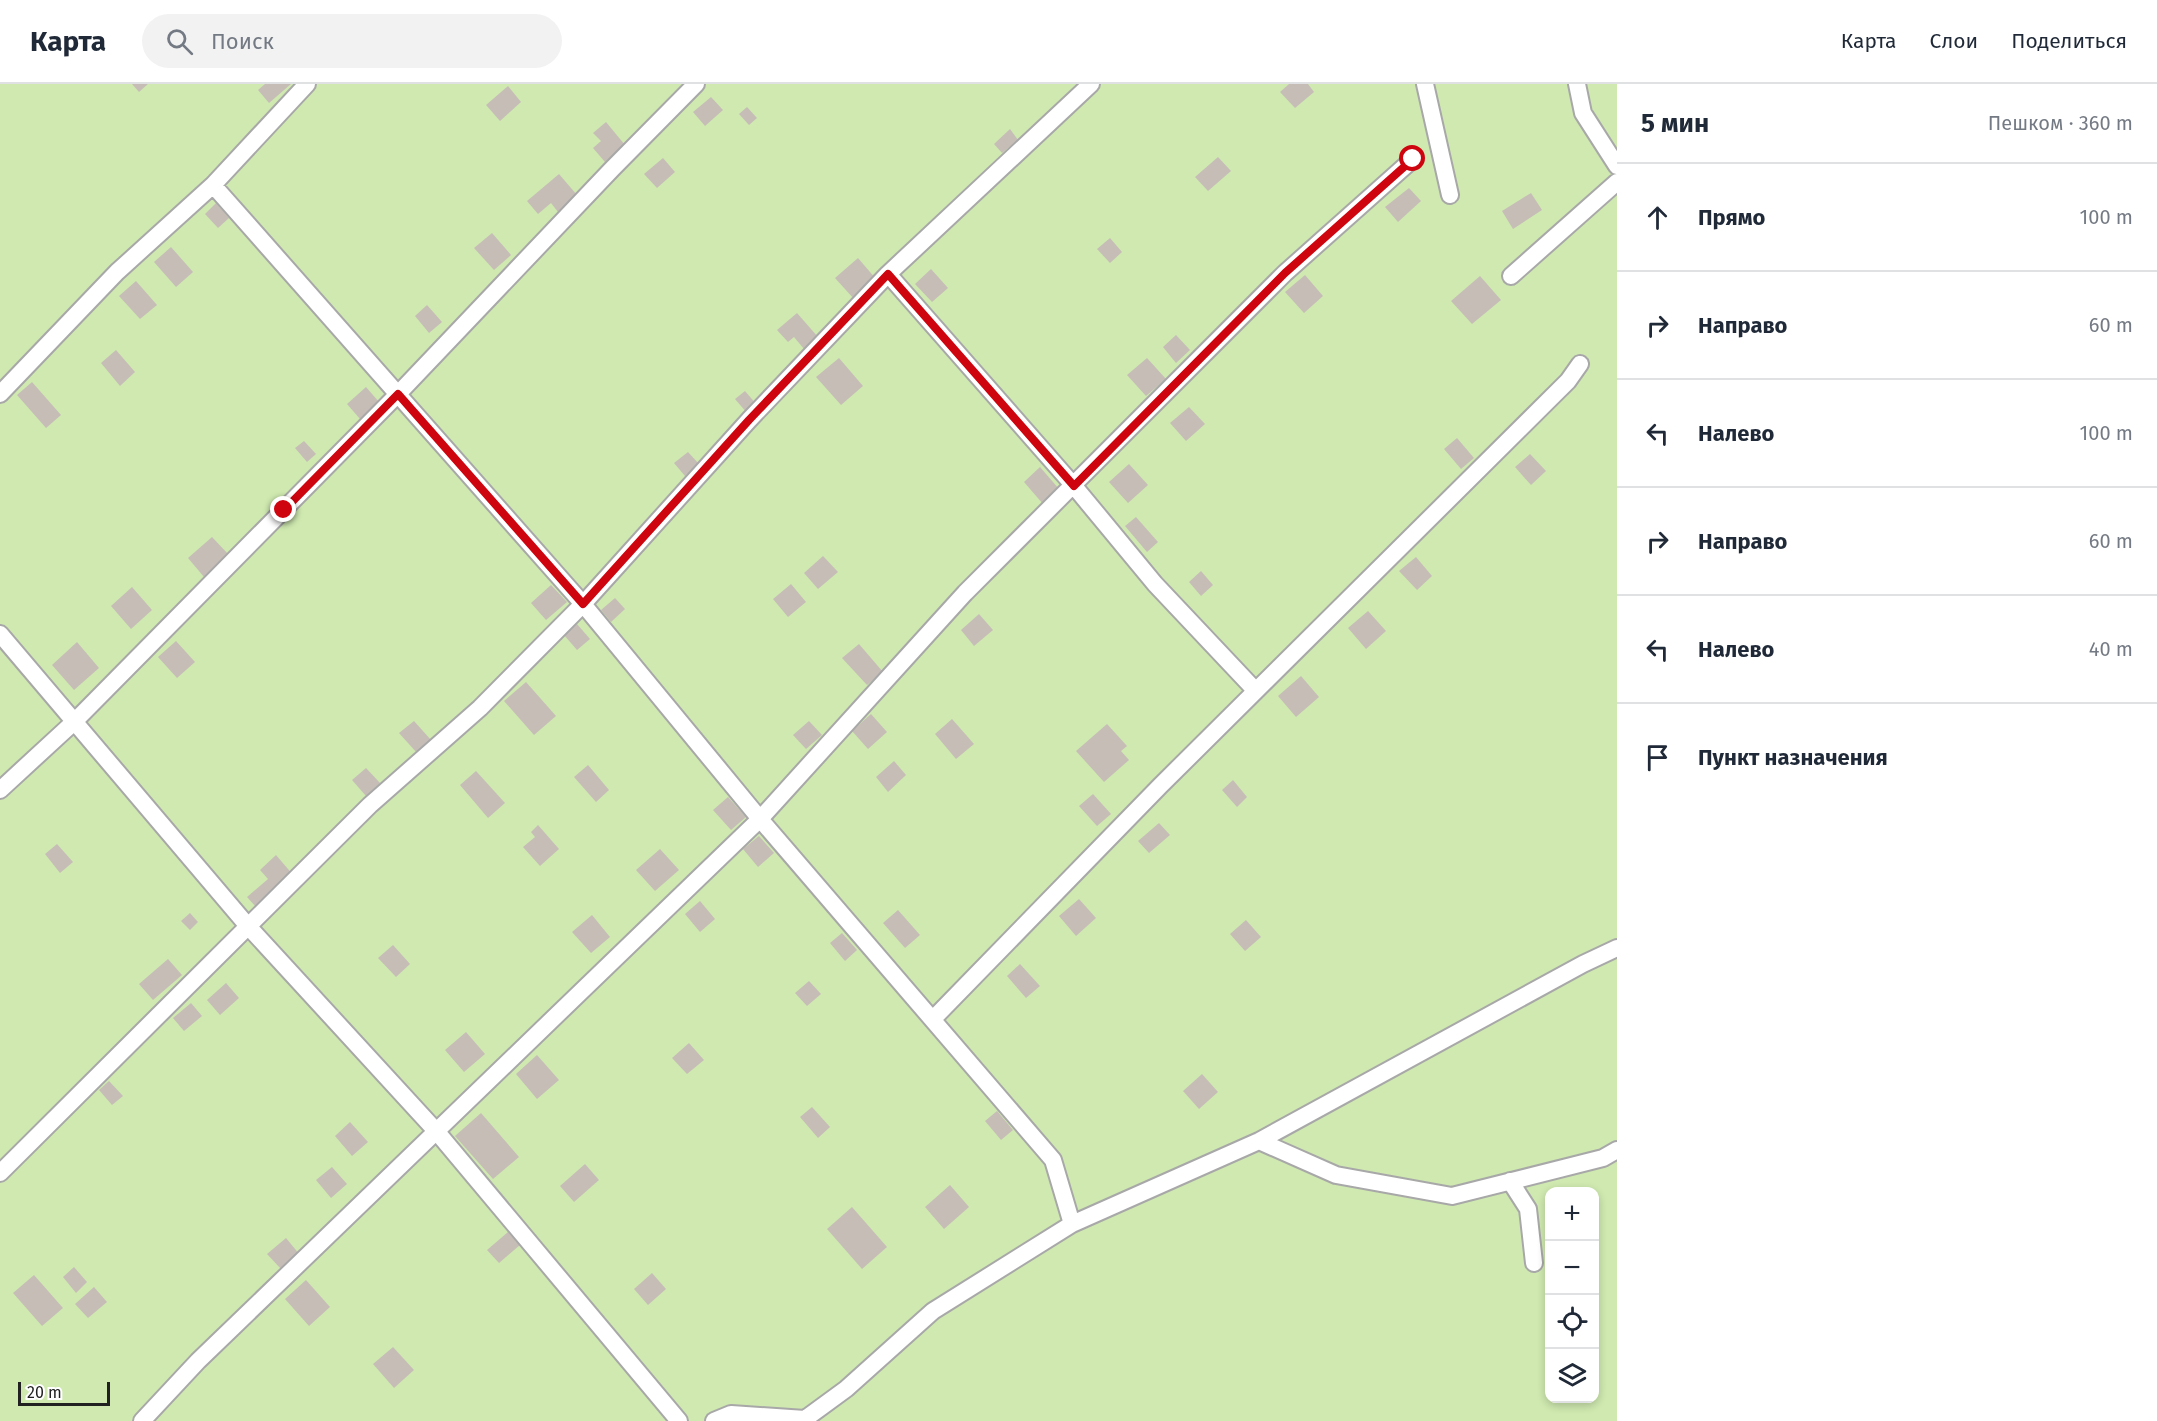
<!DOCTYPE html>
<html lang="ru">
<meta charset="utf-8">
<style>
:root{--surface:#fff;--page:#f2f2f3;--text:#1f2937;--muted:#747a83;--line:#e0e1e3}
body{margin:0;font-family:"Fira Sans",sans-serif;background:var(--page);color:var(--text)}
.controls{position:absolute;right:18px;bottom:18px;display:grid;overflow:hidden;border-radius:12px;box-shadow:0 3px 9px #0003}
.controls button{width:54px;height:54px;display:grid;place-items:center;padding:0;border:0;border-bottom:2px solid var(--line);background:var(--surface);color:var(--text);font:30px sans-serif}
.scale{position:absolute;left:18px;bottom:15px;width:92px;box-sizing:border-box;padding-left:6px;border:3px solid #212121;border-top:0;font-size:16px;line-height:21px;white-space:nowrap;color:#212121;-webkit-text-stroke:4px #fff;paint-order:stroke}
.stop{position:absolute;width:18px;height:18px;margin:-14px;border:4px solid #ce040f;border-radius:50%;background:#fff}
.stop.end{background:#ce040f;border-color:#fff;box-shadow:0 2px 6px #0008}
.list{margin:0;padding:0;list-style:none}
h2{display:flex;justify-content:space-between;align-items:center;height:78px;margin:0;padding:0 24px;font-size:26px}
h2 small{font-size:20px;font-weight:400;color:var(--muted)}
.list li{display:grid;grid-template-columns:39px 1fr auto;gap:18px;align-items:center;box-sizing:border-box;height:108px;padding:0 24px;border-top:2px solid var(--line)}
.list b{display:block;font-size:22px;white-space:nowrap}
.list em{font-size:20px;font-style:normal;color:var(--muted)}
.icon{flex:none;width:33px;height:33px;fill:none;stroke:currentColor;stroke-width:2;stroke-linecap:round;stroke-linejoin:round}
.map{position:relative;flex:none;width:1617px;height:1337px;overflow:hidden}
header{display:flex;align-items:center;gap:36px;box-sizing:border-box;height:84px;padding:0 30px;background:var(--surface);border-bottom:2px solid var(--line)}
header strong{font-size:28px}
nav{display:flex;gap:33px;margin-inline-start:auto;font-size:21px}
.search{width:420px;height:54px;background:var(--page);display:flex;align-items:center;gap:15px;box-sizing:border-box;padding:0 21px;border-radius:33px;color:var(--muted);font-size:22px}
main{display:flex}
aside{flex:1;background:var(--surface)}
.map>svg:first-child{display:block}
</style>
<header>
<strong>Карта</strong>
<div class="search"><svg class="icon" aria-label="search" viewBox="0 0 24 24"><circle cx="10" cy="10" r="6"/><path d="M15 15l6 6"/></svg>Поиск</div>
<nav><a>Карта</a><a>Слои</a><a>Поделиться</a></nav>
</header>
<main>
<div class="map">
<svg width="1617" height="1337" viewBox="0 0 1617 1337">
<rect width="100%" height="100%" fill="#f1ede8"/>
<path fill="#cfe9b0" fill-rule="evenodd" d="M0 0H1617V1337H0ZM1550 1108H1594V1314H1550Z"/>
<path fill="#c6bdb7" d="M132 0H148L139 8Z
M265 0H291L269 19 258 6Z
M1289 0H1308L1314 8 1295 24 1280 8Z
M508 2 521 18 500 37 486 21Z
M711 13 723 26 705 42 693 28Z
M747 23 757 34 749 41 739 30Z
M606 38 625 61 605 78 593 64 601 57 593 49Z
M1010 45 1018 56 1002 69 994 60Z
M1218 73 1231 87 1208 107 1195 93Z
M663 74 675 88 657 104 644 90Z
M559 90 577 111 558 128 551 119 538 130 527 117Z
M1409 104 1421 117 1398 138 1385 123Z
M1531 109 1542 126 1513 145 1502 127Z
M216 119 229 134 218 144 205 130Z
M492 149 511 171 494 186 474 164Z
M1110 154 1122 168 1110 179 1097 165Z
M171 163 193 188 176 203 154 178Z
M858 174 876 195 854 215 835 194Z
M931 185 948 204 932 218 915 200Z
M1305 191 1323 212 1304 229 1285 208Z
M1480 192 1501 216 1472 240 1451 217Z
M136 197 157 221 140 235 119 212Z
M427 221 442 238 429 249 415 232Z
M797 229 818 253 804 265 794 253 788 258 777 246Z
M1176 251 1190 266 1176 279 1163 263Z
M116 266 135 288 120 302 101 279Z
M839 274 863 302 841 321 816 293Z
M1147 274 1166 295 1146 312 1127 291Z
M32 298 61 331 46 344 17 311Z
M366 303 379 318 360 335 347 320Z
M745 307 757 321 747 329 735 315Z
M1189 323 1205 340 1186 357 1170 339Z
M1457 354 1474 374 1461 385 1444 365Z
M304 357 316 370 307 378 295 364Z
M688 368 699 380 685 392 674 379Z
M1530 370 1546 387 1531 401 1515 383Z
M1129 380 1148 401 1128 419 1109 398Z
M1040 383 1059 405 1043 420 1024 398Z
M1136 433 1158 458 1147 468 1125 442Z
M212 453 229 471 204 493 188 474Z
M823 472 838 488 818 505 804 489Z
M1416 473 1432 492 1417 506 1399 487Z
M1201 487 1213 501 1201 512 1189 498Z
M791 500 806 518 788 533 773 515Z
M551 501 567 518 546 536 531 519Z
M132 503 152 526 131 545 111 522Z
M615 514 625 525 611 538 601 526Z
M1368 527 1386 547 1366 565 1348 544Z
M979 530 993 546 974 562 961 546Z
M577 540 590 555 577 566 564 551Z
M176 557 195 578 177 594 158 573Z
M77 558 99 584 74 606 52 581Z
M859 560 883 588 867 601 842 574Z
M1301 592 1319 613 1296 633 1278 612Z
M526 598 556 632 534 651 504 617Z
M871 630 887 648 868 665 852 647Z
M952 635 974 660 956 675 935 650Z
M414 637 431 656 417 669 399 649Z
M809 637 822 651 806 665 793 651Z
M1107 640 1127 662 1121 667 1129 676 1104 698 1076 667Z
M894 677 906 691 888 708 876 693Z
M588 681 609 706 596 718 574 693Z
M366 684 380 699 366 712 352 696Z
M476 687 505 719 488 734 460 701Z
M1233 696 1247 713 1237 723 1222 706Z
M1093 710 1111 730 1097 742 1079 722Z
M728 713 746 733 731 746 713 726Z
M1159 739 1170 751 1149 769 1138 757Z
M538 741 559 765 540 782 523 763 535 753 531 748Z
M759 752 774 769 758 783 743 765Z
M57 760 73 778 60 789 45 770Z
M660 765 679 786 655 807 636 786Z
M276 771 294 792 257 824 247 813 268 795 260 786Z
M1079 815 1096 834 1076 852 1059 832Z
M700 817 715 835 700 848 685 830Z
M898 826 920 851 905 864 883 839Z
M190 829 198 838 190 846 181 837Z
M592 831 610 853 591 869 572 848Z
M1246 836 1261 853 1245 867 1230 850Z
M842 849 857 866 845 877 830 859Z
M393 861 410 880 396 893 378 874Z
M168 875 182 891 153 916 139 900Z
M1020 880 1040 902 1026 914 1007 892Z
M809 897 821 910 807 922 795 909Z
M226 899 239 914 220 931 207 916Z
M191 919 202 932 184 947 173 934Z
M466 948 485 970 464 988 445 966Z
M689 959 704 976 687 990 672 974Z
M537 971 559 996 537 1015 516 990Z
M1202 990 1218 1008 1199 1025 1183 1007Z
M109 997 123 1012 112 1021 99 1006Z
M812 1023 830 1043 818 1054 800 1033Z
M997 1027 1013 1046 1001 1056 985 1037Z
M481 1029 519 1073 493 1095 455 1052Z
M350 1038 368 1058 352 1072 335 1052Z
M585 1080 599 1096 574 1118 560 1102Z
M332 1083 347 1100 331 1114 316 1096Z
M950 1101 969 1123 944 1145 925 1123Z
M852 1123 887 1163 862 1185 827 1145Z
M508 1148 520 1161 499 1179 487 1166Z
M286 1154 300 1171 282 1186 267 1170Z
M74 1183 87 1198 76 1209 63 1193Z
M652 1189 666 1205 648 1221 634 1205Z
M34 1191 63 1224 42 1242 13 1209Z
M306 1196 330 1223 309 1242 285 1215Z
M94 1203 107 1218 88 1234 75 1220Z
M393 1263 414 1286 394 1304 373 1280Z"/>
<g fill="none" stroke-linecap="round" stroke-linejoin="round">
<g stroke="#a8a8a8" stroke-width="20">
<path id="lane" d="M1425 0 1450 111
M1577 0 1583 29 1617 82
M213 101 583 520 760 735 1053 1076 1072 1140
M888 190 1074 402 1155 500 1255 606
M1511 192 1617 98
M0 310 117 188 213 101 307 0
M0 550 247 841 437 1048 679 1337
M0 706 75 637 398 310 612 85 696 0
M933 935 1160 702 1568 297 1580 280
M1259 1057 1336 1091 1452 1112 1603 1074 1617 1066
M0 1089 370 721 480 624 583 520 749 336 888 190 1091 0
M1510 1097 1528 1125 1534 1179
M142 1337 198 1277 760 735 965 509 1285 189 1413 75
M714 1337 731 1330 805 1335 846 1305 933 1227 1072 1140 1259 1057 1583 880 1617 864"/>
</g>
<use href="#lane" stroke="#fff" stroke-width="16"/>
</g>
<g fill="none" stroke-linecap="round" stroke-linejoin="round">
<path stroke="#ce040f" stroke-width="8" d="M284 426 398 310 583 520 749 336 888 190 1074 402 1285 189 1413 75"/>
</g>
</svg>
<div class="controls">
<button>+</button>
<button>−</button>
<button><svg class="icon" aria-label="locate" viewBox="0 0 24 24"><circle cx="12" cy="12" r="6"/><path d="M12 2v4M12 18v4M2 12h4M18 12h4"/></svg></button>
<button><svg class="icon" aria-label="layers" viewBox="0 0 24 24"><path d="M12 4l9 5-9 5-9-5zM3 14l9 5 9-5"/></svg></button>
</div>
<div class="scale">20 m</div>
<div class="stop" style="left:1413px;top:75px"></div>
<div class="stop end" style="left:284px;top:426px"></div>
</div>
<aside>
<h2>5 мин<small>Пешком · 360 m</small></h2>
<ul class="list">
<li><svg class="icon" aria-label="ahead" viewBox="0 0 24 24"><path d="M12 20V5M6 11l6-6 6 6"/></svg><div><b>Прямо</b></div><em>100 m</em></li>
<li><svg class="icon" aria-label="right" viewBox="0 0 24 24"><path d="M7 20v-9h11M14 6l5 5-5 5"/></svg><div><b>Направо</b></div><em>60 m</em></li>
<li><svg class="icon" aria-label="left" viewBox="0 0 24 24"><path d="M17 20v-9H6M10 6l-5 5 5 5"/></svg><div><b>Налево</b></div><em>100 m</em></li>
<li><svg class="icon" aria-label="right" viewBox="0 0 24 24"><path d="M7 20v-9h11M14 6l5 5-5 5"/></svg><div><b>Направо</b></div><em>60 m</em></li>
<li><svg class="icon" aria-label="left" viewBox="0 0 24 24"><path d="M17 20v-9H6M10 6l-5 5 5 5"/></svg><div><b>Налево</b></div><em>40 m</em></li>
<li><svg class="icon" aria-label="arrive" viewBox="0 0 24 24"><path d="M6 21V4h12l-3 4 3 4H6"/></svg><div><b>Пункт назначения</b></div></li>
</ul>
</aside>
</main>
